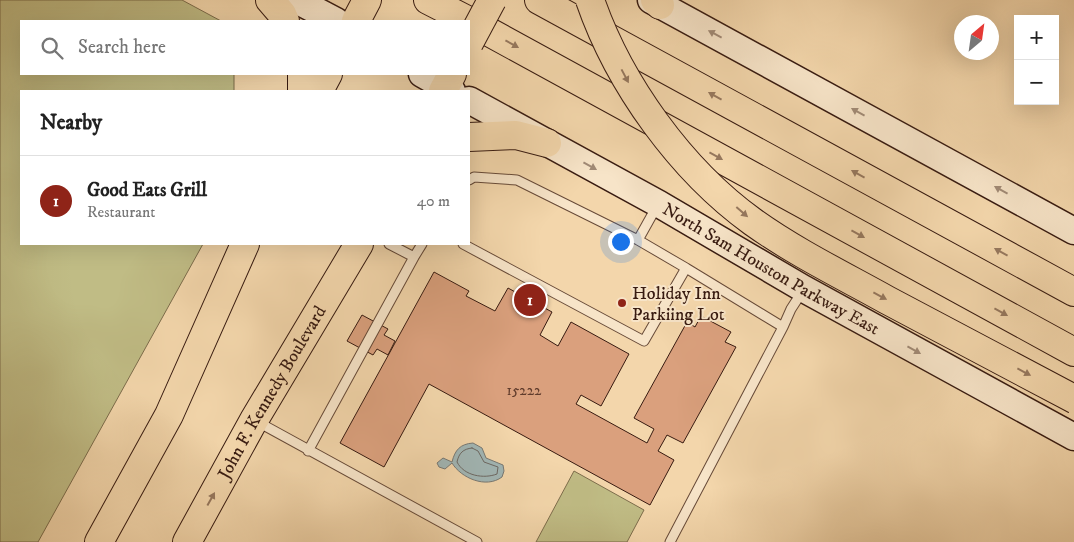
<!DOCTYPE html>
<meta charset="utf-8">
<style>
:root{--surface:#fff;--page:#f6f6f6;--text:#222;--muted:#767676;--line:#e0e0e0;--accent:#8f2418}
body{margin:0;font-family:"IM FELL DW Pica",serif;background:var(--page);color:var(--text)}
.controls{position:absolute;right:15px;top:15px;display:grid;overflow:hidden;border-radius:0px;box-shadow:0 5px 20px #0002}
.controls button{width:45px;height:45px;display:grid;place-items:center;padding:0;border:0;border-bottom:1px solid var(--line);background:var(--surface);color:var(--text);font:25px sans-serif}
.compass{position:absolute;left:954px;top:15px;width:45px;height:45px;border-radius:50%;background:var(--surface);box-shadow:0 5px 20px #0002;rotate:29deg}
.you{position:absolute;left:620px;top:241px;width:18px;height:18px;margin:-12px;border:4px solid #fff;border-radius:50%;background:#1a73e8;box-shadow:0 0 0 8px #1a73e833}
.badge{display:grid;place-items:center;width:32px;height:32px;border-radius:50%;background:var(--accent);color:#fff;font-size:16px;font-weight:700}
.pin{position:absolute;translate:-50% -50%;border:2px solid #fff;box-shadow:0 1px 5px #0006}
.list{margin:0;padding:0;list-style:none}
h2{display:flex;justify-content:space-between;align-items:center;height:65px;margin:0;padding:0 20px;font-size:21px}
h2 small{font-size:16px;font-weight:400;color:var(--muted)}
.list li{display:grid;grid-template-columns:32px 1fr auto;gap:15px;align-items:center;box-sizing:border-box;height:90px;padding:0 20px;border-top:1px solid var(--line)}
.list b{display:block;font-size:19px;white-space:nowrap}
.list p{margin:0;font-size:16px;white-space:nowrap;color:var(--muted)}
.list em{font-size:16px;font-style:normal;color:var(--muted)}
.icon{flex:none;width:28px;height:28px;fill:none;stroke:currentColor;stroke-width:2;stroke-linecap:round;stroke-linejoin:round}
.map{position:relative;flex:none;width:1074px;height:542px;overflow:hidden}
.search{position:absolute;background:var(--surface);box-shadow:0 5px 20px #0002;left:20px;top:20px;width:450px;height:55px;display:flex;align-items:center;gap:12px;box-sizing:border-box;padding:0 18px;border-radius:0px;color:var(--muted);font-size:19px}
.panel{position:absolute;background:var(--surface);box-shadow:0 5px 20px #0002;left:20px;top:90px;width:450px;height:155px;border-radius:0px}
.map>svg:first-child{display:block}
</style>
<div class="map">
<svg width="1074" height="542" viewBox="0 0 1074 542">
<rect width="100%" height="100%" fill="#f3d6ab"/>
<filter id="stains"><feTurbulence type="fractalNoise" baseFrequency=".004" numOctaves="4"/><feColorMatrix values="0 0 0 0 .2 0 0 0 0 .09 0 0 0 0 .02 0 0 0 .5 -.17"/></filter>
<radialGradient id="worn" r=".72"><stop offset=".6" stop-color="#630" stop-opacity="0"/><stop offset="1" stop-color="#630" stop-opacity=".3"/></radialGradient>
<path fill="#c0bc85" stroke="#7c6c4b" d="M0 0H182L221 21H21V74H234V91H21V244H203L38 542H0Z
M574 471 644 510 627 542H536Z"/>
<path fill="#a1b6b5" stroke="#777873" d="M473 443 482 448 486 458 503 465 504 471 502 477C486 489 461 478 452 463L445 469 439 467 437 463 443 458 452 462C455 450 460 444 473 443Z"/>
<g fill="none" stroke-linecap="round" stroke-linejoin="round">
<path stroke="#6c6863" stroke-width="1" d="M472 448 478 451 484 462 498 467 497 474C484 479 464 476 457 462 459 453 463 449 472 448Z"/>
</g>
<path fill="#daa07d" stroke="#381b11" d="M434 272 469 291 466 296 495 311 508 288 552 312 540 335 558 346 571 322 629 354 601 406 581 395 576 404 647 443 654 429 634 418 687 322 695 327 701 316 731 332 725 342 736 347 683 443 667 435 658 451 674 460 650 505 429 384 384 467 340 443Z
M362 315 388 329 384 335 395 341 388 355 377 349 373 355 347 341Z"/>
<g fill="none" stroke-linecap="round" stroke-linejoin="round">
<g stroke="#674a38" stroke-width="11">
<path id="service" d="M638 240 657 206
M389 244 414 257 422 244
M463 244 644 341 686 268 638 240 517 180 474 177 469 180
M686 268 783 327
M256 421 477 542
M308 451 414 257
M670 542 783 327 791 309 802 292"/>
</g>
<g stroke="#381b11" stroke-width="29">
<g id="secondary">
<path d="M296 0 336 21"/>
<path d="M651 0 1074 231"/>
<path d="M422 74 452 91"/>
<path id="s1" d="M469 100 659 204 804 289 1074 437"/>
</g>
</g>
<g stroke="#381b11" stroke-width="30">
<g id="primary">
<path d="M270 0 282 14 285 21"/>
<path d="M655 0 660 5"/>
<path d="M356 21 367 0"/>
<path d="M302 74V91"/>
<path d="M319 91 328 74"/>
<path d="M443 91 452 74"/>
<path d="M469 137 516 135 547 143"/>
<path d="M99 542 169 415 245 244"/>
<path id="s2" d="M187 542 254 420 359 244"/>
</g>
</g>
<g stroke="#381b11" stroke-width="30">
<path id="motorway" d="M428 0 469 21
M539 0 1074 292
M469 21 1074 352"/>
</g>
<use href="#service" stroke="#f7e4c8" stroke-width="9"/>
<use href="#secondary" stroke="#f7e4c8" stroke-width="26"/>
<use href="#primary" stroke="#f3d6ab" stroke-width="28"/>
<use href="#motorway" stroke="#f3d6ab" stroke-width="28"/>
<g stroke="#381b11" stroke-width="30" stroke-linecap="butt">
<path id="primary-bridge" d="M469 43 492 0"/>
</g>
<g stroke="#381b11" stroke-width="30" stroke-linecap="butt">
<path id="motorway-bridge" d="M590 0C619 84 681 170 753 222 795 252 842 275 887 300 950 333 1012 366 1074 399"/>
</g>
<use href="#primary-bridge" stroke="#f3d6ab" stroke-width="28"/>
<use href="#motorway-bridge" stroke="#f3d6ab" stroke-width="28"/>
</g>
<defs><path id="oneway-solid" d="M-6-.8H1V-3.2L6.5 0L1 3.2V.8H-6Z" transform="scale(1.25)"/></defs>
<g fill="#a18a76">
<use href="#oneway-solid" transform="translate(715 34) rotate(-152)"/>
<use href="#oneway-solid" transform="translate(858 112) rotate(-151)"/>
<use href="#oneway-solid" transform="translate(590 166) rotate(29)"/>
<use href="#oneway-solid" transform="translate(1001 190) rotate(-151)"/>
<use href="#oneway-solid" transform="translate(914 350) rotate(29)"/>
</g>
<g fill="#96785e">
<use href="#oneway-solid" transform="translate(512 44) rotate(29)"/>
<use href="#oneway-solid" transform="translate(625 76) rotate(62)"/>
<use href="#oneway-solid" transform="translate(715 96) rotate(-151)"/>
<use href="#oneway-solid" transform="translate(716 156) rotate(29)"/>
<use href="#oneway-solid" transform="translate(858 174) rotate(-151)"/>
<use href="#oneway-solid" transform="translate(742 212) rotate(41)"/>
<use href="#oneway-solid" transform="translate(858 234) rotate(29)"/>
<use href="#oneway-solid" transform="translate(1001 252) rotate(-151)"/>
<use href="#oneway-solid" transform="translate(880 296) rotate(28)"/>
<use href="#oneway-solid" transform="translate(1001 312) rotate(29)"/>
<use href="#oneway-solid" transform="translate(1024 372) rotate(28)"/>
<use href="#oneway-solid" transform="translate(211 499) rotate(-61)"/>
</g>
<circle fill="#8f2418" stroke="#f7e4c8" stroke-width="2" cx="622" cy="303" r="5"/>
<g text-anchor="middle" stroke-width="4" stroke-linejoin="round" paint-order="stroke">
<g font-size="15" fill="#603c2c">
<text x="524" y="395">15222</text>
</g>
<g font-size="18" fill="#381b11" stroke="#f7e4c8">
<text dy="6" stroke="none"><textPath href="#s1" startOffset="346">North Sam Houston Parkway East</textPath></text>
<text dy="6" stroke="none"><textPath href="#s2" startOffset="172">John F. Kennedy Boulevard</textPath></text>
</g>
<g font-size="18" fill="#381b11" stroke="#f7e4c8" text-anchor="start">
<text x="632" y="299">Holiday Inn<tspan x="632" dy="21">Parkiing Lot</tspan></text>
</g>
</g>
<rect width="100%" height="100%" filter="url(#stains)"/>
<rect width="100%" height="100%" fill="url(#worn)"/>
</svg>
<div class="controls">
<button>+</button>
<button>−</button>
</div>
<svg class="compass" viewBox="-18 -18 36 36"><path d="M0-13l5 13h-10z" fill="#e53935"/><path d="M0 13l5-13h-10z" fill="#767676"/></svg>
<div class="you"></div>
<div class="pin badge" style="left:530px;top:300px">1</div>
<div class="search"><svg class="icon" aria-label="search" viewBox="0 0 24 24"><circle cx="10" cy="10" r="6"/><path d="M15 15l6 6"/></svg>Search here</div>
<section class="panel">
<h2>Nearby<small></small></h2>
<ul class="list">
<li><span class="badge">1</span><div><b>Good Eats Grill</b><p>Restaurant</p></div><em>40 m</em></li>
</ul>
</section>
</div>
